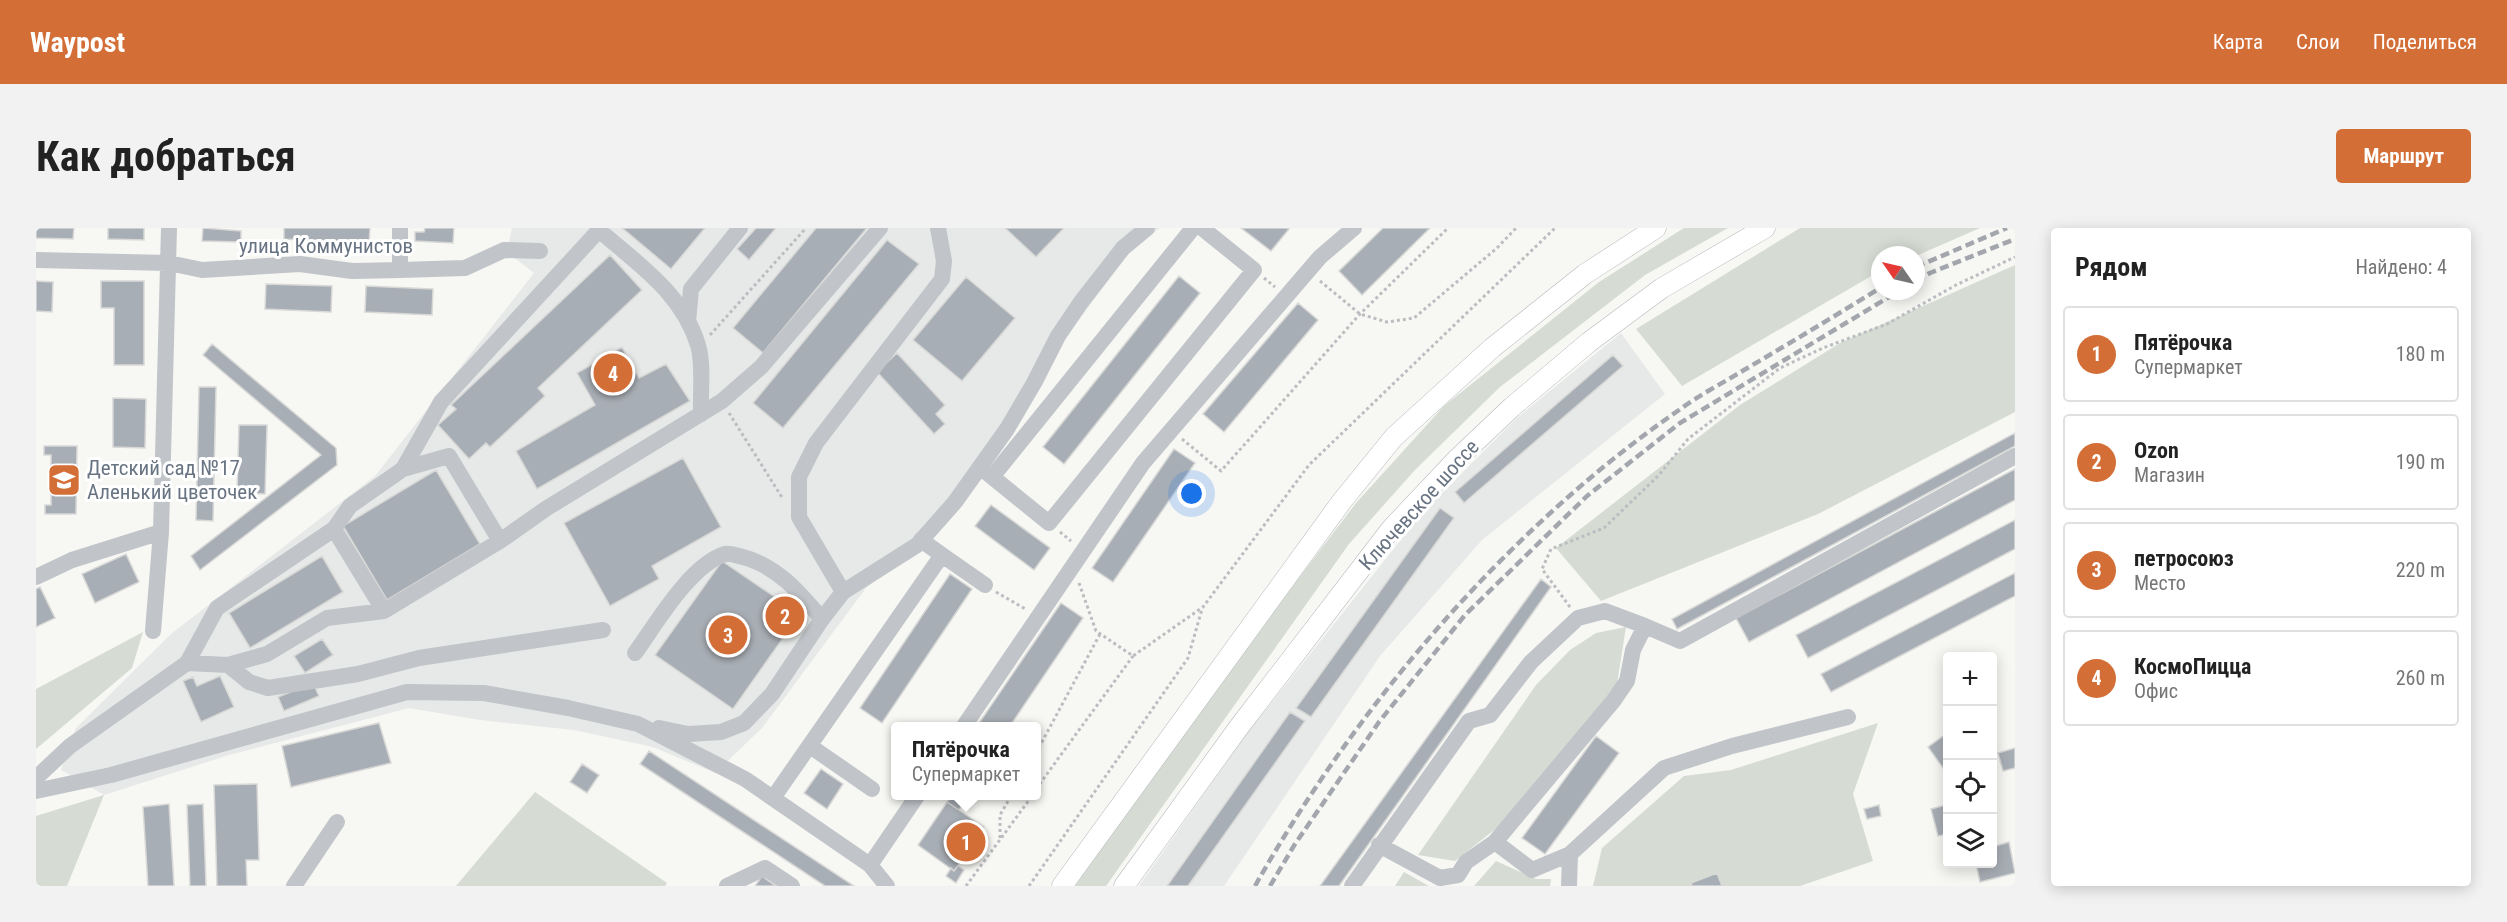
<!DOCTYPE html>
<html lang="ru">
<meta charset="utf-8">
<style>
:root{--surface:#fff;--page:#f2f2f2;--text:#222;--muted:#767676;--line:#e0e0e0;--accent:#d46e37}
body{margin:0;font-family:"Roboto Condensed",sans-serif;background:var(--page);color:var(--text)}
.controls{position:absolute;right:18px;bottom:18px;display:grid;overflow:hidden;border-radius:6px;box-shadow:0 3px 15px #0003}
.controls button{width:54px;height:54px;display:grid;place-items:center;padding:0;border:0;border-bottom:2px solid var(--line);background:var(--surface);color:var(--text);font:30px sans-serif}
.compass{position:absolute;left:1835px;top:18px;width:54px;height:54px;border-radius:50%;background:var(--surface);box-shadow:0 3px 15px #0003;rotate:304deg}
.you{position:absolute;left:1156px;top:266px;width:21px;height:21px;margin:-15px;border:4px solid #fff;border-radius:50%;background:#1a73e8;box-shadow:0 0 0 9px #1a73e833}
.badge{display:grid;place-items:center;width:39px;height:39px;border-radius:50%;background:var(--accent);color:#fff;font-size:20px;font-weight:700}
.pin{position:absolute;translate:-50% -50%;border:3px solid #fff;box-shadow:0 2px 6px #0006}
.popup{position:absolute;left:855px;top:494px;width:150px;height:78px;box-sizing:border-box;display:grid;place-content:center;border-radius:6px;background:var(--surface);filter:drop-shadow(0 2px 4px #0005);font-size:20px;white-space:nowrap;color:var(--muted)}
.popup b{font-size:22px;color:var(--text)}
.popup::after{content:'';position:absolute;left:50%;top:100%;margin-left:-12px;border:12px solid transparent;border-top-color:var(--surface)}
.list{margin:0;padding:0;list-style:none}
h2{display:flex;justify-content:space-between;align-items:center;height:78px;margin:0;padding:0 24px;font-size:26px}
h2 small{font-size:20px;font-weight:400;color:var(--muted)}
.list li{display:grid;grid-template-columns:39px 1fr auto;gap:18px;align-items:center;box-sizing:border-box;height:96px;margin:0 12px 12px;padding:0 12px;border:2px solid var(--line);border-radius:6px}
.list b{display:block;font-size:22px;white-space:nowrap}
.list p{margin:0;font-size:20px;white-space:nowrap;color:var(--muted)}
.list em{font-size:20px;font-style:normal;color:var(--muted)}
.icon{flex:none;width:33px;height:33px;fill:none;stroke:currentColor;stroke-width:2;stroke-linecap:round;stroke-linejoin:round}
.map{position:relative;flex:none;width:1979px;height:658px;overflow:hidden;border-radius:6px}
header{display:flex;align-items:center;gap:36px;box-sizing:border-box;height:84px;padding:0 30px;background:var(--accent);color:#fff}
header strong{font-size:28px}
nav{display:flex;gap:33px;margin-inline-start:auto;font-size:21px}
.intro{display:flex;align-items:center;justify-content:space-between;box-sizing:border-box;height:144px;padding:0 36px}
h1{margin:0;font-size:42px}
.button{padding:15px 27px;border-radius:6px;background:var(--accent);color:#fff;font-size:21px;font-weight:700}
main{display:flex;gap:36px;padding:0 36px}
aside{flex:1;background:var(--surface);border-radius:6px;box-shadow:0 3px 15px #0003}
.map>svg:first-child{display:block}
</style>
<header>
<strong>Waypost</strong>
<nav><a>Карта</a><a>Слои</a><a>Поделиться</a></nav>
</header>
<div class="intro"><h1>Как добраться</h1><a class="button">Маршрут</a></div>
<main>
<div class="map">
<svg width="1979" height="658" viewBox="0 0 1979 658">
<rect width="100%" height="100%" fill="#f7f7f4"/>
<path fill="#e7e9e8" d="M476 0H1124L1092 26 1029 111 1008 154 921 283 885 324 856 340 830 360 726 500 679 545 617 519 538 502 444 492 373 480 193 527 68 567 25 542 40 500 135 406 339 248 498 45 471 24Z
M1585 105 1629 166 1446 312 1344 428 1188 658H1103L1209 508 1387 284 1481 190Z"/>
<path fill="#d6dcd4" d="M1648 0H1692L1609 47 1464 159 1379 242 1313 316 1070 658H1039L1180 459 1320 275 1408 178 1563 54Z
M1764 0H1944L1880 28 1844 27V43L1646 158 1600 101Z
M1979 37V184L1782 286 1565 373 1520 320 1704 177 1804 115Z
M1590 399 1581 456 1462 599 1419 633 1382 627 1500 457 1534 422 1560 405Z
M107 404 96 440 0 521V461Z
M1842 495 1817 566 1837 633 1764 658H1557L1566 620 1648 548 1695 542Z
M499 564 631 655 629 658H420Z
M68 567 31 658H0V588Z
M1460 633 1500 651H1515L1514 658H1438Z
M1368 644 1393 658H1359Z"/>
<path fill="#a8aeb5" stroke="#d8d9d7" stroke-width="1.5" d="M0 0H38L37 11 0 10Z
M72 0H108V12L72 11Z
M167 0 205 3V14L166 13Z
M248 0H334L333 15 248 11Z
M389 0H418L417 15 379 13V4H388Z
M586 0H669L635 41Z
M720 0H740L713 32 701 21Z
M780 0H831L727 125 697 100Z
M969 0H1028L1000 29Z
M1205 0H1251L1253 1 1235 23Z
M1347 0H1394L1326 67 1303 43Z
M851 12 883 36 747 200 717 175Z
M574 27 606 62 502 160 509 168 454 219 450 215 433 231 402 197 420 181 415 177Z
M1143 48 1164 65 1028 236 1007 219Z
M930 49 979 90 926 153 877 112Z
M0 53 17 54 16 84 0 83Z
M65 53H108V137H78V80H65Z
M230 56 296 58 295 84 229 81Z
M330 58 397 61 396 87 329 84Z
M1262 75 1282 92 1188 204 1167 186Z
M176 116 300 220 301 237 164 342 155 328 285 227 167 127Z
M586 119 603 150 630 136 654 173 501 261 480 223 559 177 541 145Z
M861 125 909 177 900 186 909 196 898 206 841 144Z
M1577 127 1587 138 1428 275 1419 264Z
M163 159H180L177 293 160 292Z
M77 170 110 171 109 220 77 219Z
M203 197H231L229 266 201 265Z
M1979 205V218L1641 401 1636 391Z
M8 218H41L40 286H9V277H15V227H8Z
M1138 221 1159 235 1077 354 1056 340Z
M647 230 685 299 616 338 623 351 574 378 528 295Z
M1979 241V272L1713 414 1700 390Z
M400 242 444 316 351 372 307 298Z
M955 277 1014 320 998 342 939 298Z
M1404 280 1418 290 1275 489 1260 480Z
M1979 292V321L1772 430 1760 407Z
M90 326 103 354 59 375 46 346Z
M286 328 307 364 214 420 193 385Z
M686 333 764 386 697 481 619 427Z
M1979 345V368L1795 464 1785 446Z
M914 346 936 361 846 495 824 480Z
M1505 351 1515 359 1303 658H1284Z
M4 359 19 390 0 399V361Z
M1025 375 1047 390 974 498H941Z
M286 411 297 427 269 445 258 428Z
M184 448 198 479 165 494 147 453 157 449 161 458Z
M277 455 283 468 248 483 242 469Z
M1254 484 1269 493 1152 658H1131Z
M343 495 355 535 255 559 246 518Z
M1910 506 1912 509V547L1892 519Z
M1560 508 1583 525 1509 626 1486 610Z
M1979 520V540L1967 543 1962 525Z
M613 523 818 658H789L604 536Z
M546 536 563 547 551 565 534 554Z
M785 541 807 556 791 581 768 565Z
M221 556 223 632H210L211 658H181L178 557Z
M916 568 927 575 923 582 911 574Z
M911 574 948 599 918 643 882 617Z
M133 576 138 658H112L107 579Z
M167 576 170 658H154L151 577Z
M1843 577 1845 588 1831 591 1828 581Z
M1910 577 1912 606 1902 608 1895 581Z
M1973 614 1979 645 1944 654 1940 636H1956V619Z
M922 638 928 642 920 655 910 648 915 640 918 643Z
M1681 645 1686 658H1656L1655 655Z
M726 648 740 658H719Z"/>
<g fill="none" stroke-linecap="round" stroke-linejoin="round">
<g stroke="#b5b8bc" stroke-width="21">
<path id="major" d="M1026 658 1306 273 1358 209 1456 120 1549 46 1620 0
M1088 658 1203 499 1355 301 1420 232 1476 179 1553 114 1626 60 1729 0"/>
</g>
<path stroke="#bbbdc0" stroke-width="3" stroke-dasharray="3 3" stroke-linecap="butt" d="M1228 50 1239 59
M1284 53 1324 86 1351 94 1378 90 1461 20 1480 0
M674 107 770 0
M693 185 747 271
M1146 211 1185 243 1324 86 1412 0
M1024 304 1035 313
M1043 355 1060 403 1097 428 1167 379 1273 237 1519 0
M960 364 991 382
M1534 379 1506 341 1515 321 1568 300 1623 247 1652 211 1744 140 1787 120 1851 96 1920 57 1979 29
M1000 525 1064 406
M1000 561 1097 428
M964 610V587L975 568
M930 658 996 568
M993 658 1152 430 1166 381"/>
<path stroke="#c1c4c8" stroke-width="16" d="M564 3C603 37 646 65 662 117 668 137 664 165 665 186
M0 32 133 35 166 42 264 36 316 43 364 42 429 40 468 22 504 23
M364 42V0
M652 94 655 61 704 0
M944 239 1013 295 1218 42 1166 0
M367 241 413 228 464 313
M956 249 1157 0
M298 301 348 383
M906 327 949 357
M0 349 36 332 125 304
M807 364 763 289V249L780 215 906 51 908 33 902 0
M117 403 125 304 133 0
M599 425C620 396 654 337 689 326 695 325 701 328 707 329 741 338 763 364 786 391
M151 435 192 437 231 426 291 390 348 383 464 313 511 280 686 173 725 139 844 0
M192 437 213 454 232 460 322 446 383 430 567 402
M928 498 1107 235 1284 29 1318 0
M623 500 652 506 685 504 708 495 736 466 786 391 807 364 881 317 919 274 971 201 998 155 1022 108 1045 74 1087 20 1111 0
M774 518 836 561
M0 550 34 518 151 435 181 380 298 301 314 278 367 241 405 174 565 0
M0 563 75 547 371 464 448 465 532 480 602 496 709 551 834 637 851 658
M737 570 906 327 885 312
M1459 614 1496 642 1534 626
M1343 617 1404 650 1422 647 1430 634 1459 614 1578 472 1591 453 1597 422 1609 398 1644 413 1979 228
M834 637 881 568
M258 658 301 594
M691 658 729 640 756 658
M1316 658 1433 493 1454 487 1495 434 1542 390 1569 383 1609 398
M1533 658 1534 626 1628 540 1696 518 1812 489"/>
<use href="#major" stroke="#fff" stroke-width="20"/>
<path stroke="#a3a7ad" stroke-width="4.5" stroke-dasharray="9 4.5" stroke-linecap="butt" d="M1880 39 1971 0
M1880 53 1894 45 1979 11
M1219 658C1321 477 1471 301 1643 182 1663 167 1687 155 1708 142 1754 115 1799 88 1844 60
M1234 658 1259 616 1343 494 1429 387 1551 268 1644 195 1863 63"/>
</g>
<defs>
<g id="school-square" transform="scale(1.725)"><rect x="-9" y="-9" width="18" height="18" rx="4" fill="#d46e37" stroke="#fff"/><path d="M0-5L7-2L0 1L-7-2ZM-4 1L0 2.5L4 1V4Q0 6-4 4Z" fill="#fff"/></g>
</defs>
<g fill-rule="evenodd">
<use href="#school-square" x="28" y="252"/>
</g>
<g text-anchor="middle" stroke-width="6" stroke-linejoin="round" paint-order="stroke">
<g font-size="21" fill="#697483" stroke="#fff">
<text x="290" y="25">улица Коммунистов</text>
<text transform="translate(1383 277) rotate(-48)" y="7">Ключевское шоссе</text>
</g>
<g font-size="21" fill="#697483" stroke="#fff" text-anchor="start">
<text x="51" y="247">Детский сад №17<tspan x="51" dy="24">Аленький цветочек</tspan></text>
</g>
</g>
</svg>
<div class="controls">
<button>+</button>
<button>−</button>
<button><svg class="icon" aria-label="locate" viewBox="0 0 24 24"><circle cx="12" cy="12" r="6"/><path d="M12 2v4M12 18v4M2 12h4M18 12h4"/></svg></button>
<button><svg class="icon" aria-label="layers" viewBox="0 0 24 24"><path d="M12 4l9 5-9 5-9-5zM3 14l9 5 9-5"/></svg></button>
</div>
<svg class="compass" viewBox="-18 -18 36 36"><path d="M0-13l5 13h-10z" fill="#e53935"/><path d="M0 13l5-13h-10z" fill="#767676"/></svg>
<div class="you"></div>
<div class="pin badge" style="left:930px;top:614px">1</div>
<div class="popup"><b>Пятёрочка</b>Супермаркет</div>
<div class="pin badge" style="left:749px;top:388px">2</div>
<div class="pin badge" style="left:692px;top:407px">3</div>
<div class="pin badge" style="left:577px;top:145px">4</div>
</div>
<aside>
<h2>Рядом<small>Найдено: 4</small></h2>
<ul class="list">
<li><span class="badge">1</span><div><b>Пятёрочка</b><p>Супермаркет</p></div><em>180 m</em></li>
<li><span class="badge">2</span><div><b>Ozon</b><p>Магазин</p></div><em>190 m</em></li>
<li><span class="badge">3</span><div><b>петросоюз</b><p>Место</p></div><em>220 m</em></li>
<li><span class="badge">4</span><div><b>КосмоПицца</b><p>Офис</p></div><em>260 m</em></li>
</ul>
</aside>
</main>
